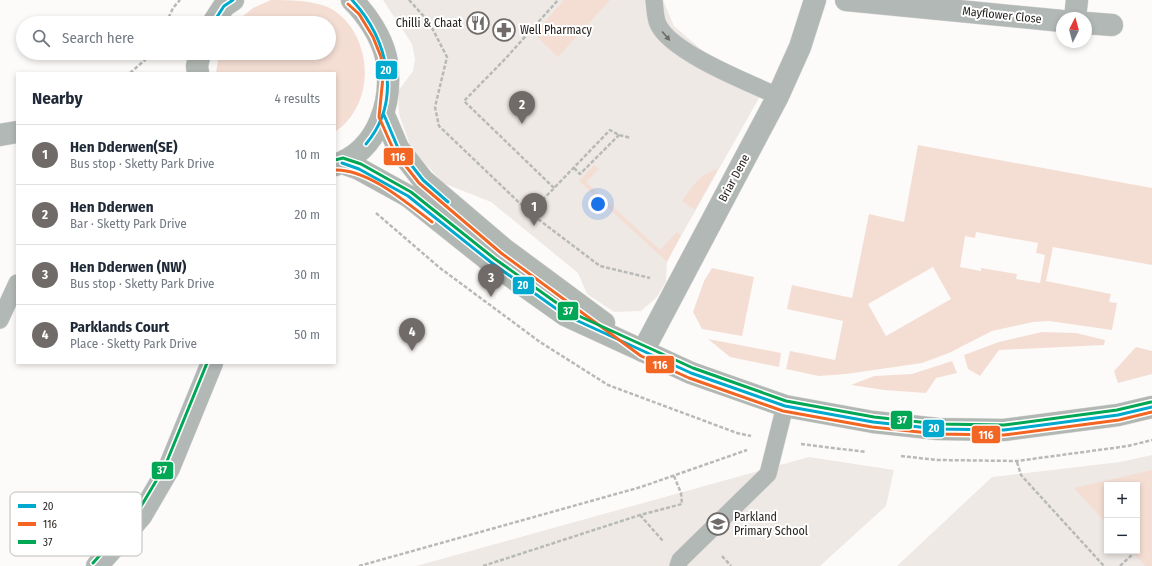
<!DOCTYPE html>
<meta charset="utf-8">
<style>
:root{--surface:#fff;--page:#f2f2f3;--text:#1f2937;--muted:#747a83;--line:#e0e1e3;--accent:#706b69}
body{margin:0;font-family:"Fira Sans Condensed",sans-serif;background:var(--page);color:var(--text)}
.controls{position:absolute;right:12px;bottom:12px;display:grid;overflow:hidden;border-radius:0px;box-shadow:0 2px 6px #0003}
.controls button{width:36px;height:36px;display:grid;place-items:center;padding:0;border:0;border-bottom:1px solid var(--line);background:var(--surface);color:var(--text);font:20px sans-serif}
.compass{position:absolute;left:1056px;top:12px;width:36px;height:36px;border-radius:50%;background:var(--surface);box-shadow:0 2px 6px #0003;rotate:6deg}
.you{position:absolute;left:598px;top:204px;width:14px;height:14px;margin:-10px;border:3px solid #fff;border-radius:50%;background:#1a73e8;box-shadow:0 0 0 6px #1a73e833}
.badge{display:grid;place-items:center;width:26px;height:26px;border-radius:50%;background:var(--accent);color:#fff;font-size:13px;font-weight:700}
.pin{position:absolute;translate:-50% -33px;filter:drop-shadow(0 1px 2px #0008)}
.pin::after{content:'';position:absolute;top:21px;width:14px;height:12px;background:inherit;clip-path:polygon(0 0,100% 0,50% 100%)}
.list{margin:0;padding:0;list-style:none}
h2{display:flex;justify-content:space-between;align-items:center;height:52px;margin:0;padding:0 16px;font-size:17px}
h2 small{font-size:13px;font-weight:400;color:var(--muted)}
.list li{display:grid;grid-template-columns:26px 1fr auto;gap:12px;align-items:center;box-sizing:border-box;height:60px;padding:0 16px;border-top:1px solid var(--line)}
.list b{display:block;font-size:15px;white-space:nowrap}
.list p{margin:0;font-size:13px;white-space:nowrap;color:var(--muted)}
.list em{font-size:13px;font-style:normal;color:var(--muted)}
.icon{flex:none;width:22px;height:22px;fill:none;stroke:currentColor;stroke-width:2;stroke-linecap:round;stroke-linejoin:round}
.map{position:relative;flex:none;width:1152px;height:566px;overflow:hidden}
.search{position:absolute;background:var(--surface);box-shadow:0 2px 6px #0003;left:16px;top:16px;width:320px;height:44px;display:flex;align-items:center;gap:10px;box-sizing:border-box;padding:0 14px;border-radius:22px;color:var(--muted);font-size:15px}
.panel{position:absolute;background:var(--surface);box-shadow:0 2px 6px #0003;left:16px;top:72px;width:320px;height:292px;border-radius:0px}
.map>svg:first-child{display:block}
</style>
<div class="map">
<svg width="1152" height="566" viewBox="0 0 1152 566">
<rect width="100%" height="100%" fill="#fdfbf9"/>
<path fill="#efe9e5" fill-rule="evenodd" d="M383 0H663L674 26 703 51 767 84 667 261 666 282 656 298 641 311 614 312 587 294 578 273 491 202 443 183 411 148 399 114 398 91 413 71 415 59 412 44Z
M1152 455V566H897L992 477 1120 462ZM1107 485H1137V551H1107Z
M809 457 894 470 886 506 820 566H416Z"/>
<path fill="#f4ded4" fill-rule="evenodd" d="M271 0C291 0 311 0 330 8 374 33 377 104 335 132V73H216L219 53H329V23H234L253 8Z
M564 0H610L558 57 534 34Z
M918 145 1152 188V265L1053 247 1046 281 1111 294 1109 302 1117 303 1112 330 1049 321 1033 322 992 331 949 353 922 363 846 374 819 376 786 369 790 351 835 360 843 321 787 309 792 285 852 298 869 214 904 222ZM976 232 1038 243 1036 253 1045 255 1040 283 1016 279 1017 274 981 268V271L960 267 965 236 975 238ZM933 267 951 299 886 336 868 304Z
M594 165 599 169 586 182 660 250 677 232 681 235 667 262 579 181Z
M718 169 695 210 682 201C692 187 700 173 718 169Z
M712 268 754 277 742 336 702 329 693 312 704 281Z
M1042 332 1076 333 1105 340 1104 345 999 350 980 376 968 369 964 355 999 342Z
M708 339 781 353 779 367 730 357Z
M1136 347 1152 351V374L1118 383 1114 371Z
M952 361 957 373 936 378 926 393 884 390 851 385 874 376 912 374Z
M1152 470V566H1145L1132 551H1137V485H1107V524L1074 488Z"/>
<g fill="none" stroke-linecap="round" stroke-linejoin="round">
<g stroke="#d9d8d6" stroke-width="18">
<path id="lane" d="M654 0C655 7 655 18 658 24 670 52 749 83 778 96
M0 320 17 283
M678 566 680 560 768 474 785 406"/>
</g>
<g stroke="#d9d8d6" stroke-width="23">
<path id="street" d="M846 0 1062 21
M1075 18 1077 0
M1086 23 1112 25
M0 135 17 132
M643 351 778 96 800 47 815 0
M97 566 141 516 169 468 212 363"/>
</g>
<g stroke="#d9d8d6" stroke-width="23">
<path id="secondary" d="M213 23 224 6 233 0
M198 73 197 66 200 53
M384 115 398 148 423 180 504 249 604 323
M342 163 359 169 408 196 492 263 565 315 691 373 785 406 873 422 938 429 1004 430 1118 415 1152 407
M335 165C379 150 394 100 386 57 381 36 367 15 352 0"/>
</g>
<path stroke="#b7bab8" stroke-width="2.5" stroke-dasharray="4 2" stroke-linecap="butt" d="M409 0 429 22 447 57 435 107 439 126 530 213 600 266 650 278
M166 23 173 8 180 0
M130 73 153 53
M574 168 580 174 619 135
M554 188 464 101 506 58 558 0
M376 213 440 268 540 342 608 385 737 433 751 436
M530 213 610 130 619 135 631 138
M801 444 866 452
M901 456 937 460 1017 461 1128 446 1152 440
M1017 462 1021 475 1104 566
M640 515 663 541
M722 556 731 566
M359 566 641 487 747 450
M483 566 640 515 682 504 681 493 674 476
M1120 566 1134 553"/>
<use href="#lane" stroke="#b2b8b5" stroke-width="17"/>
<use href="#street" stroke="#b2b8b5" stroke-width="22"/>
<use href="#secondary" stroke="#b1b7b3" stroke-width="22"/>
<g stroke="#fff" stroke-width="6">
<path id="bus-1" d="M352 0C388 39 403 100 366 144
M213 23 224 6 233 0
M384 115 398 148 423 180 448 202
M342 163 359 169 408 196 492 263 565 315 691 373 785 406 873 422 938 429 1004 430 1118 415 1152 407"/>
</g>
<g stroke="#fff" stroke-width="6">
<path id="bus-2" d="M348 4 359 14 373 37 381 57 383 77 379 117 394 151 419 183 501 253 641 356 689 378 783 411 872 427 938 434 1004 435 1119 420 1152 412
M335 170C368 169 407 203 432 222"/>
</g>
<g stroke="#fff" stroke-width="6">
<path id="bus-3" d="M335 160 343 158 361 164 411 192 495 259 568 311 693 368 786 401 874 417 938 424 1004 425 1117 410 1151 402
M93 563 137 513 165 466 207 363"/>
</g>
<use href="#bus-1" stroke="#00a9ce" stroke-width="3"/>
<use href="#bus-2" stroke="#f26522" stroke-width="3"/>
<use href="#bus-3" stroke="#00a754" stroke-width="3"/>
</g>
<defs><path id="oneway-solid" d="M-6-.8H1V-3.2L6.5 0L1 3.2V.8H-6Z"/></defs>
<use fill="#6b6b68" href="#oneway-solid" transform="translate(666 36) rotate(50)"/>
<defs>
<g id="restaurant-ring" transform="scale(1.15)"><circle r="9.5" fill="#fff" stroke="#706b69" stroke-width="1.5"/><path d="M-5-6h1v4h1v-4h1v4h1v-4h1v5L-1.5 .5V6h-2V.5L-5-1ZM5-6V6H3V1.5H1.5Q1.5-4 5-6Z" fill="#706b69"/></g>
<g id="pharmacy-ring" transform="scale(1.15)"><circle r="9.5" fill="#fff" stroke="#706b69" stroke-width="1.5"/><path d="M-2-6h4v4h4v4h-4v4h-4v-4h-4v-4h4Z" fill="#706b69"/></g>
<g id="school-ring" transform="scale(1.15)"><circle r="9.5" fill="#fff" stroke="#706b69" stroke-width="1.5"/><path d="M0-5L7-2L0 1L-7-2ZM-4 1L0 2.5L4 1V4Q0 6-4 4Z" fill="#706b69"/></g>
</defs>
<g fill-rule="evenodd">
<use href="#restaurant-ring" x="478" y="23"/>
<use href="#pharmacy-ring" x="504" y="30"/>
<use href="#school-ring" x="718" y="524"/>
</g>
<g text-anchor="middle" stroke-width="4" stroke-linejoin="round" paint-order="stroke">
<g font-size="12" fill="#241e1b" stroke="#fff">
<text transform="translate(1002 15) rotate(6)" y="4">Mayflower Close</text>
<text transform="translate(734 178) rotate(-62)" y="4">Briar Dene</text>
</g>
<g font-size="12" fill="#241e1b" stroke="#fff" text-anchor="start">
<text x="462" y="27" text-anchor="end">Chilli &amp; Chaat</text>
<text x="520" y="34">Well Pharmacy</text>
<text x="734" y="521">Parkland<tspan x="734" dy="14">Primary School</tspan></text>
</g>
</g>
<rect x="10" y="492" width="132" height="64" rx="6" fill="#fff" stroke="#bdbcbb" stroke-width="1"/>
<rect x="18" y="504" width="18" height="4" fill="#00a9ce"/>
<rect x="18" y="522" width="18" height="4" fill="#f26522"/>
<rect x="18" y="540" width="18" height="4" fill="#00a754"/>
<g font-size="11" fill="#241e1b">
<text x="43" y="510">20</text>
<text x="43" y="528">116</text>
<text x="43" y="546">37</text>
</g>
<g stroke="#fff" stroke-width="1.5">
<rect x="375" y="60" width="23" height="20" rx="4" fill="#00a9ce"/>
<rect x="383" y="147" width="31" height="19" rx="4" fill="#f26522"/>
<rect x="512" y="276" width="23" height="19" rx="4" fill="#00a9ce"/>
<rect x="557" y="301" width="22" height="20" rx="4" fill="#00a754"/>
<rect x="645" y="355" width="30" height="19" rx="4" fill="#f26522"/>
<rect x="890" y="410" width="23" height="20" rx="4" fill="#00a754"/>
<rect x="922" y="419" width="23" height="19" rx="4" fill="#00a9ce"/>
<rect x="971" y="425" width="30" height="19" rx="4" fill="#f26522"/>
<rect x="151" y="461" width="23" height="19" rx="4" fill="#00a754"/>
</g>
<g font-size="11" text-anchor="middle" font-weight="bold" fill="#fff">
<text x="386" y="74">20</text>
<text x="398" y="161">116</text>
<text x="523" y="289">20</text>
<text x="568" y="315">37</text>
<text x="660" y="369">116</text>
<text x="902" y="424">37</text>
<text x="934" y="432">20</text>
<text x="986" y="439">116</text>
<text x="162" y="474">37</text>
</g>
</svg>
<div class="controls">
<button>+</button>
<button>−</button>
</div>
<svg class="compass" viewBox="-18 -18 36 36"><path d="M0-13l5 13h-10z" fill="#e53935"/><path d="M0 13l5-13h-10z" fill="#747a83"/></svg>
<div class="you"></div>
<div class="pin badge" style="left:534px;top:226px">1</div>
<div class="pin badge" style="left:522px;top:124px">2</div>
<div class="pin badge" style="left:491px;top:297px">3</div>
<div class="pin badge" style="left:412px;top:351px">4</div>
<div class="search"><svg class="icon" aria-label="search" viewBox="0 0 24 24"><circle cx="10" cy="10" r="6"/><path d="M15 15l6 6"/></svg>Search here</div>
<section class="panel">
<h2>Nearby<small>4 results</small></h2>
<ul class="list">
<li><span class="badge">1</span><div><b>Hen Dderwen(SE)</b><p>Bus stop · Sketty Park Drive</p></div><em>10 m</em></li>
<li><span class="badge">2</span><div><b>Hen Dderwen</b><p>Bar · Sketty Park Drive</p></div><em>20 m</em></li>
<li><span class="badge">3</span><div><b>Hen Dderwen (NW)</b><p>Bus stop · Sketty Park Drive</p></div><em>30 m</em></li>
<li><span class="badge">4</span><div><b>Parklands Court</b><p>Place · Sketty Park Drive</p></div><em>50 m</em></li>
</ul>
</section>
</div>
